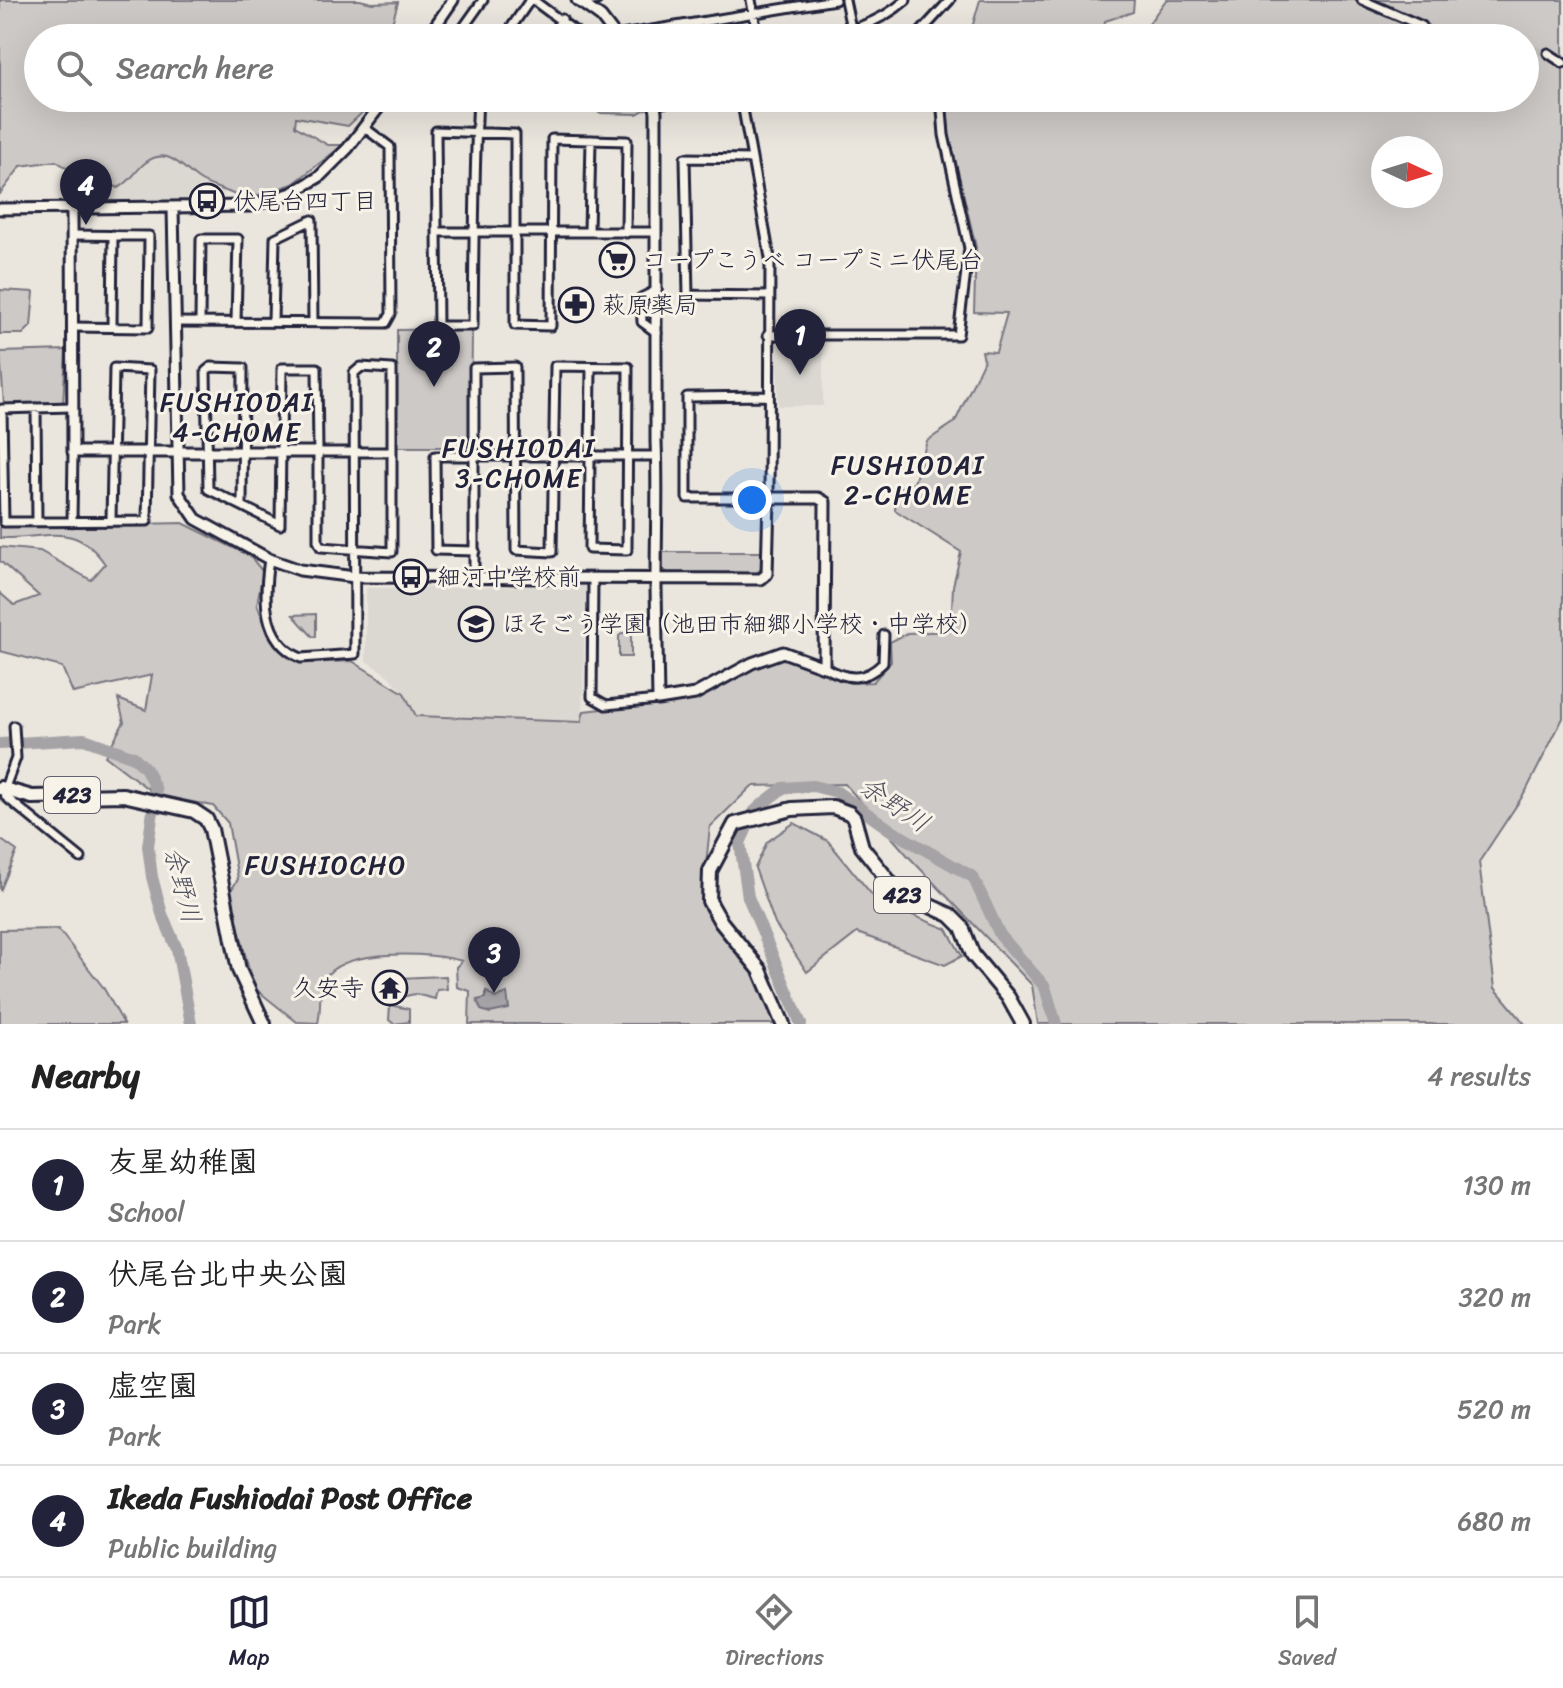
<!DOCTYPE html>
<meta charset="utf-8">
<style>
:root{--surface:#fff;--page:#f6f6f6;--text:#222;--muted:#767676;--line:#e0e0e0;--accent:#22223b}
body{margin:0;font-family:Sriracha,"Klee One",sans-serif;background:var(--page);color:var(--text)}
.compass{position:absolute;left:1371px;top:136px;width:72px;height:72px;border-radius:50%;background:var(--surface);box-shadow:0 8px 32px #0002;rotate:94deg}
.you{position:absolute;left:752px;top:500px;width:28px;height:28px;margin:-20px;border:6px solid #fff;border-radius:50%;background:#1a73e8;box-shadow:0 0 0 12px #1a73e833}
.badge{display:grid;place-items:center;width:52px;height:52px;border-radius:50%;background:var(--accent);color:#fff;font-size:26px;font-weight:700}
.pin{position:absolute;translate:-50% -66px;filter:drop-shadow(0 2px 4px #0008)}
.pin::after{content:'';position:absolute;top:42px;width:28px;height:24px;background:inherit;clip-path:polygon(0 0,100% 0,50% 100%)}
.list{margin:0;padding:0;list-style:none}
h2{display:flex;justify-content:space-between;align-items:center;height:104px;margin:0;padding:0 32px;font-size:34px}
h2 small{font-size:26px;font-weight:400;color:var(--muted)}
.list li{display:grid;grid-template-columns:52px 1fr auto;gap:24px;align-items:center;box-sizing:border-box;height:112px;padding:0 32px;border-top:2px solid var(--line)}
.list b{display:block;font-size:30px;white-space:nowrap}
.list p{margin:0;font-size:26px;white-space:nowrap;color:var(--muted)}
.list em{font-size:26px;font-style:normal;color:var(--muted)}
.icon{flex:none;width:44px;height:44px;fill:none;stroke:currentColor;stroke-width:2;stroke-linecap:round;stroke-linejoin:round}
.map{position:relative;flex:none;width:1563px;height:1024px;overflow:hidden}
.search{position:absolute;background:var(--surface);box-shadow:0 8px 32px #0002;left:24px;right:24px;top:24px;height:88px;display:flex;align-items:center;gap:20px;box-sizing:border-box;padding:0 28px;border-radius:44px;color:var(--muted);font-size:30px}
.sheet{height:552px;background:var(--surface)}
nav{display:flex;justify-content:space-around;align-items:center;box-sizing:border-box;height:112px;border-top:2px solid var(--line);background:var(--surface);font-size:22px;color:var(--muted)}
nav a{display:grid;justify-items:center;gap:4px}
nav .on{color:var(--accent)}
.map>svg:first-child{display:block}
</style>
<div class="map">
<svg width="1563" height="1024" viewBox="0 0 1563 1024">
<rect width="100%" height="100%" fill="#eae6de"/>
<filter id="ink" filterUnits="userSpaceOnUse"><feTurbulence type="fractalNoise" baseFrequency=".0125" numOctaves="2"/><feDisplacementMap in="SourceGraphic" scale="16" xChannelSelector="R" yChannelSelector="G"/><feConvolveMatrix kernelMatrix="1 2 1 2 8 2 1 2 1" color-interpolation-filters="sRGB"/></filter>
<g filter="url(#ink)">
<path fill="#dbd8d2" d="M161 157H170L183 163 200 181 225 188 223 202 212 199 181 203 79 200 78 175 95 176 115 186 136 174 146 162Z
M823 342V406H778L777 343Z
M586 586 582 722 416 716 403 691 385 673 366 661V588Z"/>
<path fill="#cdc9c6" stroke="#787680" stroke-width="2" fill-rule="evenodd" d="M0 0H360L372 3 398 2 388 38H38V98H360L363 112 348 126 296 117 295 126 328 145H343L293 184 243 200C230 189 212 189 198 179 182 168 168 145 145 163 135 171 131 182 118 188L95 176 78 175 56 161 21 166 0 194Z
M980 0H1134L1133 12 1105 21 1102 38H969Z
M1166 0H1563V718L1526 791 1479 862 1495 988 1525 1024H1038L1032 985 909 857 845 784 752 786 710 827 703 893 706 906 751 967 777 1024H469L470 991 457 987 456 967 462 961C432 952 350 949 328 974 317 987 322 1007 318 1023L297 1022 253 987 230 892 238 879 228 823 213 806 156 795 105 756 124 722 118 699 146 710 152 675 73 693 62 667 0 651V593L14 605 39 596 0 561V547L40 551 91 580 105 564C74 519 45 540 0 538V527L183 523 250 556 263 572 257 604 268 633 281 649 302 663 352 661 404 693 416 716 581 722 584 711 700 698 756 665 785 658 850 683 873 682 891 662 890 642 907 633 951 631 953 586 961 552 895 510 897 488 914 483 927 441 955 422 984 360 982 351 996 352 1007 313 974 312 976 247 949 134 946 98H1525V38H1138ZM1383 148H1431V196H1383Z
M600 98H646L648 108 637 114 599 113Z
M0 290 34 292 31 326 23 334H0Z
M472 329 471 443 466 447H397V330Z
M66 350 63 404 4 405 0 352Z
M663 552H762V568L757 573H668L663 569Z
M316 614V636L313 637 293 615Z
M623 633H631V657H619V636Z
M794 823 828 841 877 901 947 929 962 956 945 965 857 933 807 972 775 924 755 868 767 842Z
M0 839 17 851 0 891Z
M58 929 103 987 124 1024H0V930Z
M420 977 446 976 447 989 437 990 435 999 415 994 392 999V989L400 986 402 978Z
M390 1005 409 1009V1022L394 1024 389 1020Z"/>
<path fill="#a6a3a6" stroke="#716f7b" stroke-width="2" d="M486 991 495 998 507 993 509 1009 490 1013 481 1010 477 1000 486 998Z"/>
<g fill="none" stroke-linecap="round" stroke-linejoin="round">
<path stroke="#a6a3a6" stroke-width="12" d="M0 744 84 739 134 757 146 769 156 790 148 846 152 877 162 914 177 949 191 1024
M801 1024 748 897 740 843 754 812 765 802 783 788 813 786 837 792 892 831 973 877 1000 935 1045 987 1056 1024"/>
<path stroke="#c2bfbd" stroke-width="7" stroke-dasharray="7 3.5" stroke-linecap="butt" d="M1422 26 1478 38
M1525 48 1548 53"/>
<g stroke="#22223b" stroke-width="13">
<path id="street" d="M533 0 584 38
M751 0 758 38
M845 0 853 38
M1362 0 1422 26
M581 3 597 0
M615 36 835 0
M456 38 483 0
M504 38 530 0
M549 38 562 19
M808 38C846 32 876 26 906 0
M915 38 950 0
M1548 53 1563 63
M478 98C474 174 474 250 473 326H438L436 131 515 134V325L551 326 552 139 627 141 626 233
M741 98 770 258 769 498H687V397L769 396
M752 159 685 158 688 295 769 296
M437 232H656
M589 232 591 140
M72 235 149 236 148 328 72 327
M657 290 641 298 642 322 657 333
M175 322 386 323 391 314 390 147 365 128
M200 322 201 239H238L236 322
M273 322 275 238 312 220 313 322
M112 327 113 235
M768 335H958L969 248 944 135 941 98
M71 407 2 409 4 522 147 521 150 370 114 368 111 520
M36 408 37 521
M242 506 243 368 211 367 206 371 208 489 280 525 282 368H317L318 452
M72 522 73 452
M475 551 436 550 435 456H656
M269 559C264 594 260 640 301 658L355 654C355 561 355 467 354 373L361 367 392 369V552L321 547 318 541V452H392
M474 577V368L515 367 516 550 552 552 555 366 628 367 627 550 589 549 591 368
M593 578 592 697 606 705 658 700
M824 667C847 680 864 682 883 663L884 635
M14 726 16 758 4 790 6 797 81 858"/>
</g>
<g stroke="#22223b" stroke-width="15">
<path id="secondary" d="M577 0 601 17 617 38
M427 38 453 0
M655 103 690 98
M72 208 73 452H318
M173 208 179 494 196 519 269 559 300 570 355 577 761 579 767 574 769 498H818L825 502 824 667 783 652 752 663 695 694 658 700 656 588V579C656 533 658 487 656 442V112L653 98
M0 209 251 206 292 193 319 177 348 148 386 98"/>
</g>
<g stroke="#22223b" stroke-width="18">
<path id="highway" d="M0 788 32 797 123 795 194 811 206 819 211 829 239 970 264 1024
M783 1024 760 970 721 922 709 901 710 871 735 824 792 809 833 807 849 813 854 818 862 847 897 891 950 915 962 927 973 955 1008 997 1023 1024"/>
</g>
<use href="#street" stroke="#f7f3e8" stroke-width="7"/>
<use href="#secondary" stroke="#f7f3e8" stroke-width="9"/>
<use href="#highway" stroke="#f7f3e8" stroke-width="12"/>
</g>
</g>
<defs>
<g id="bus-ring" transform="scale(1.8)"><circle r="9.5" fill="#f7f3e8" stroke="#22223b" stroke-width="1.5"/><path d="M-5-6H5V4H4V6H2V4H-2V6H-4V4H-5ZM-3.5-4V0h7V-4ZM-3.5 1.2v1.5H-2V1.2ZM2 1.2v1.5H3.5V1.2Z" fill="#22223b"/></g>
<g id="supermarket-ring" transform="scale(1.8)"><circle r="9.5" fill="#f7f3e8" stroke="#22223b" stroke-width="1.5"/><path d="M-6-5.5h2.5l.6 2H6L4.5 2H-2.5L-4.4-4H-6ZM-1.5 3.2a1.3 1.3 0 1 0 .1 0ZM3 3.2a1.3 1.3 0 1 0 .1 0Z" fill="#22223b"/></g>
<g id="pharmacy-ring" transform="scale(1.8)"><circle r="9.5" fill="#f7f3e8" stroke="#22223b" stroke-width="1.5"/><path d="M-2-6h4v4h4v4h-4v4h-4v-4h-4v-4h4Z" fill="#22223b"/></g>
<g id="school-ring" transform="scale(1.8)"><circle r="9.5" fill="#f7f3e8" stroke="#22223b" stroke-width="1.5"/><path d="M0-5L7-2L0 1L-7-2ZM-4 1L0 2.5L4 1V4Q0 6-4 4Z" fill="#22223b"/></g>
<g id="temple-ring" transform="scale(1.8)"><circle r="9.5" fill="#f7f3e8" stroke="#22223b" stroke-width="1.5"/><path d="M0-6L5-2H3V0L6.5 2.5H4V6H1.5V3h-3V6H-4V2.5H-6.5L-3 0V-2H-5Z" fill="#22223b"/></g>
</defs>
<g fill-rule="evenodd">
<use href="#bus-ring" x="207" y="201"/>
<use href="#supermarket-ring" x="617" y="260"/>
<use href="#pharmacy-ring" x="576" y="305"/>
<use href="#bus-ring" x="411" y="577"/>
<use href="#school-ring" x="476" y="624"/>
<use href="#temple-ring" x="390" y="988"/>
</g>
<g text-anchor="middle" stroke-width="6" stroke-linejoin="round" paint-order="stroke">
<g fill="#f7f3e8" stroke="#62616f" stroke-width="2">
<rect x="44" y="777" width="56" height="36" rx="6"/>
<rect x="874" y="877" width="56" height="36" rx="6"/>
</g>
<g font-size="22" font-weight="bold" fill="#22223b">
<text x="72" y="803">423</text>
<text x="902" y="903">423</text>
</g>
<g font-size="24" fill="#22223b" stroke="#f7f3e8" text-anchor="start">
<text x="233" y="209">伏尾台四丁目</text>
<text x="643" y="268">コープこうべ コープミニ伏尾台</text>
<text x="602" y="313">萩原薬局</text>
<text x="437" y="585">細河中学校前</text>
<text x="502" y="632">ほそごう学園（池田市細郷小学校・中学校）</text>
<text x="364" y="996" text-anchor="end">久安寺</text>
</g>
<g font-size="26" letter-spacing="2" fill="#22223b" stroke="#f7f3e8">
<text x="237" y="411">FUSHIODAI<tspan x="237" dy="30">4-CHOME</tspan></text>
<text x="519" y="457">FUSHIODAI<tspan x="519" dy="30">3-CHOME</tspan></text>
<text x="908" y="474">FUSHIODAI<tspan x="908" dy="30">2-CHOME</tspan></text>
<text x="326" y="874">FUSHIOCHO</text>
</g>
<g font-size="26" font-style="italic" fill="#504f60" stroke="#f7f3e8">
<text transform="translate(895 804) rotate(34)" y="9">余野川</text>
<text transform="translate(183 885) rotate(76)" y="9">余野川</text>
</g>
</g>
</svg>
<svg class="compass" viewBox="-18 -18 36 36"><path d="M0-13l5 13h-10z" fill="#e53935"/><path d="M0 13l5-13h-10z" fill="#767676"/></svg>
<div class="you"></div>
<div class="pin badge" style="left:800px;top:375px">1</div>
<div class="pin badge" style="left:434px;top:387px">2</div>
<div class="pin badge" style="left:494px;top:993px">3</div>
<div class="pin badge" style="left:86px;top:225px">4</div>
<div class="search"><svg class="icon" aria-label="search" viewBox="0 0 24 24"><circle cx="10" cy="10" r="6"/><path d="M15 15l6 6"/></svg>Search here</div>
</div>
<section class="sheet">
<h2>Nearby<small>4 results</small></h2>
<ul class="list">
<li><span class="badge">1</span><div><b>友星幼稚園</b><p>School</p></div><em>130 m</em></li>
<li><span class="badge">2</span><div><b>伏尾台北中央公園</b><p>Park</p></div><em>320 m</em></li>
<li><span class="badge">3</span><div><b>虚空園</b><p>Park</p></div><em>520 m</em></li>
<li><span class="badge">4</span><div><b>Ikeda Fushiodai Post Office</b><p>Public building</p></div><em>680 m</em></li>
</ul>
</section>
<nav>
<a class="on"><svg class="icon" aria-label="map" viewBox="0 0 24 24"><path d="M3 6l6-2 6 2 6-2v14l-6 2-6-2-6 2zM9 4v14M15 6v14"/></svg>Map</a>
<a><svg class="icon" aria-label="directions" viewBox="0 0 24 24"><path d="M12 3l9 9-9 9-9-9zM9 14v-3h6M13 9l2 2-2 2"/></svg>Directions</a>
<a><svg class="icon" aria-label="saved" viewBox="0 0 24 24"><path d="M7 4h10v16l-5-4-5 4z"/></svg>Saved</a>
</nav>
